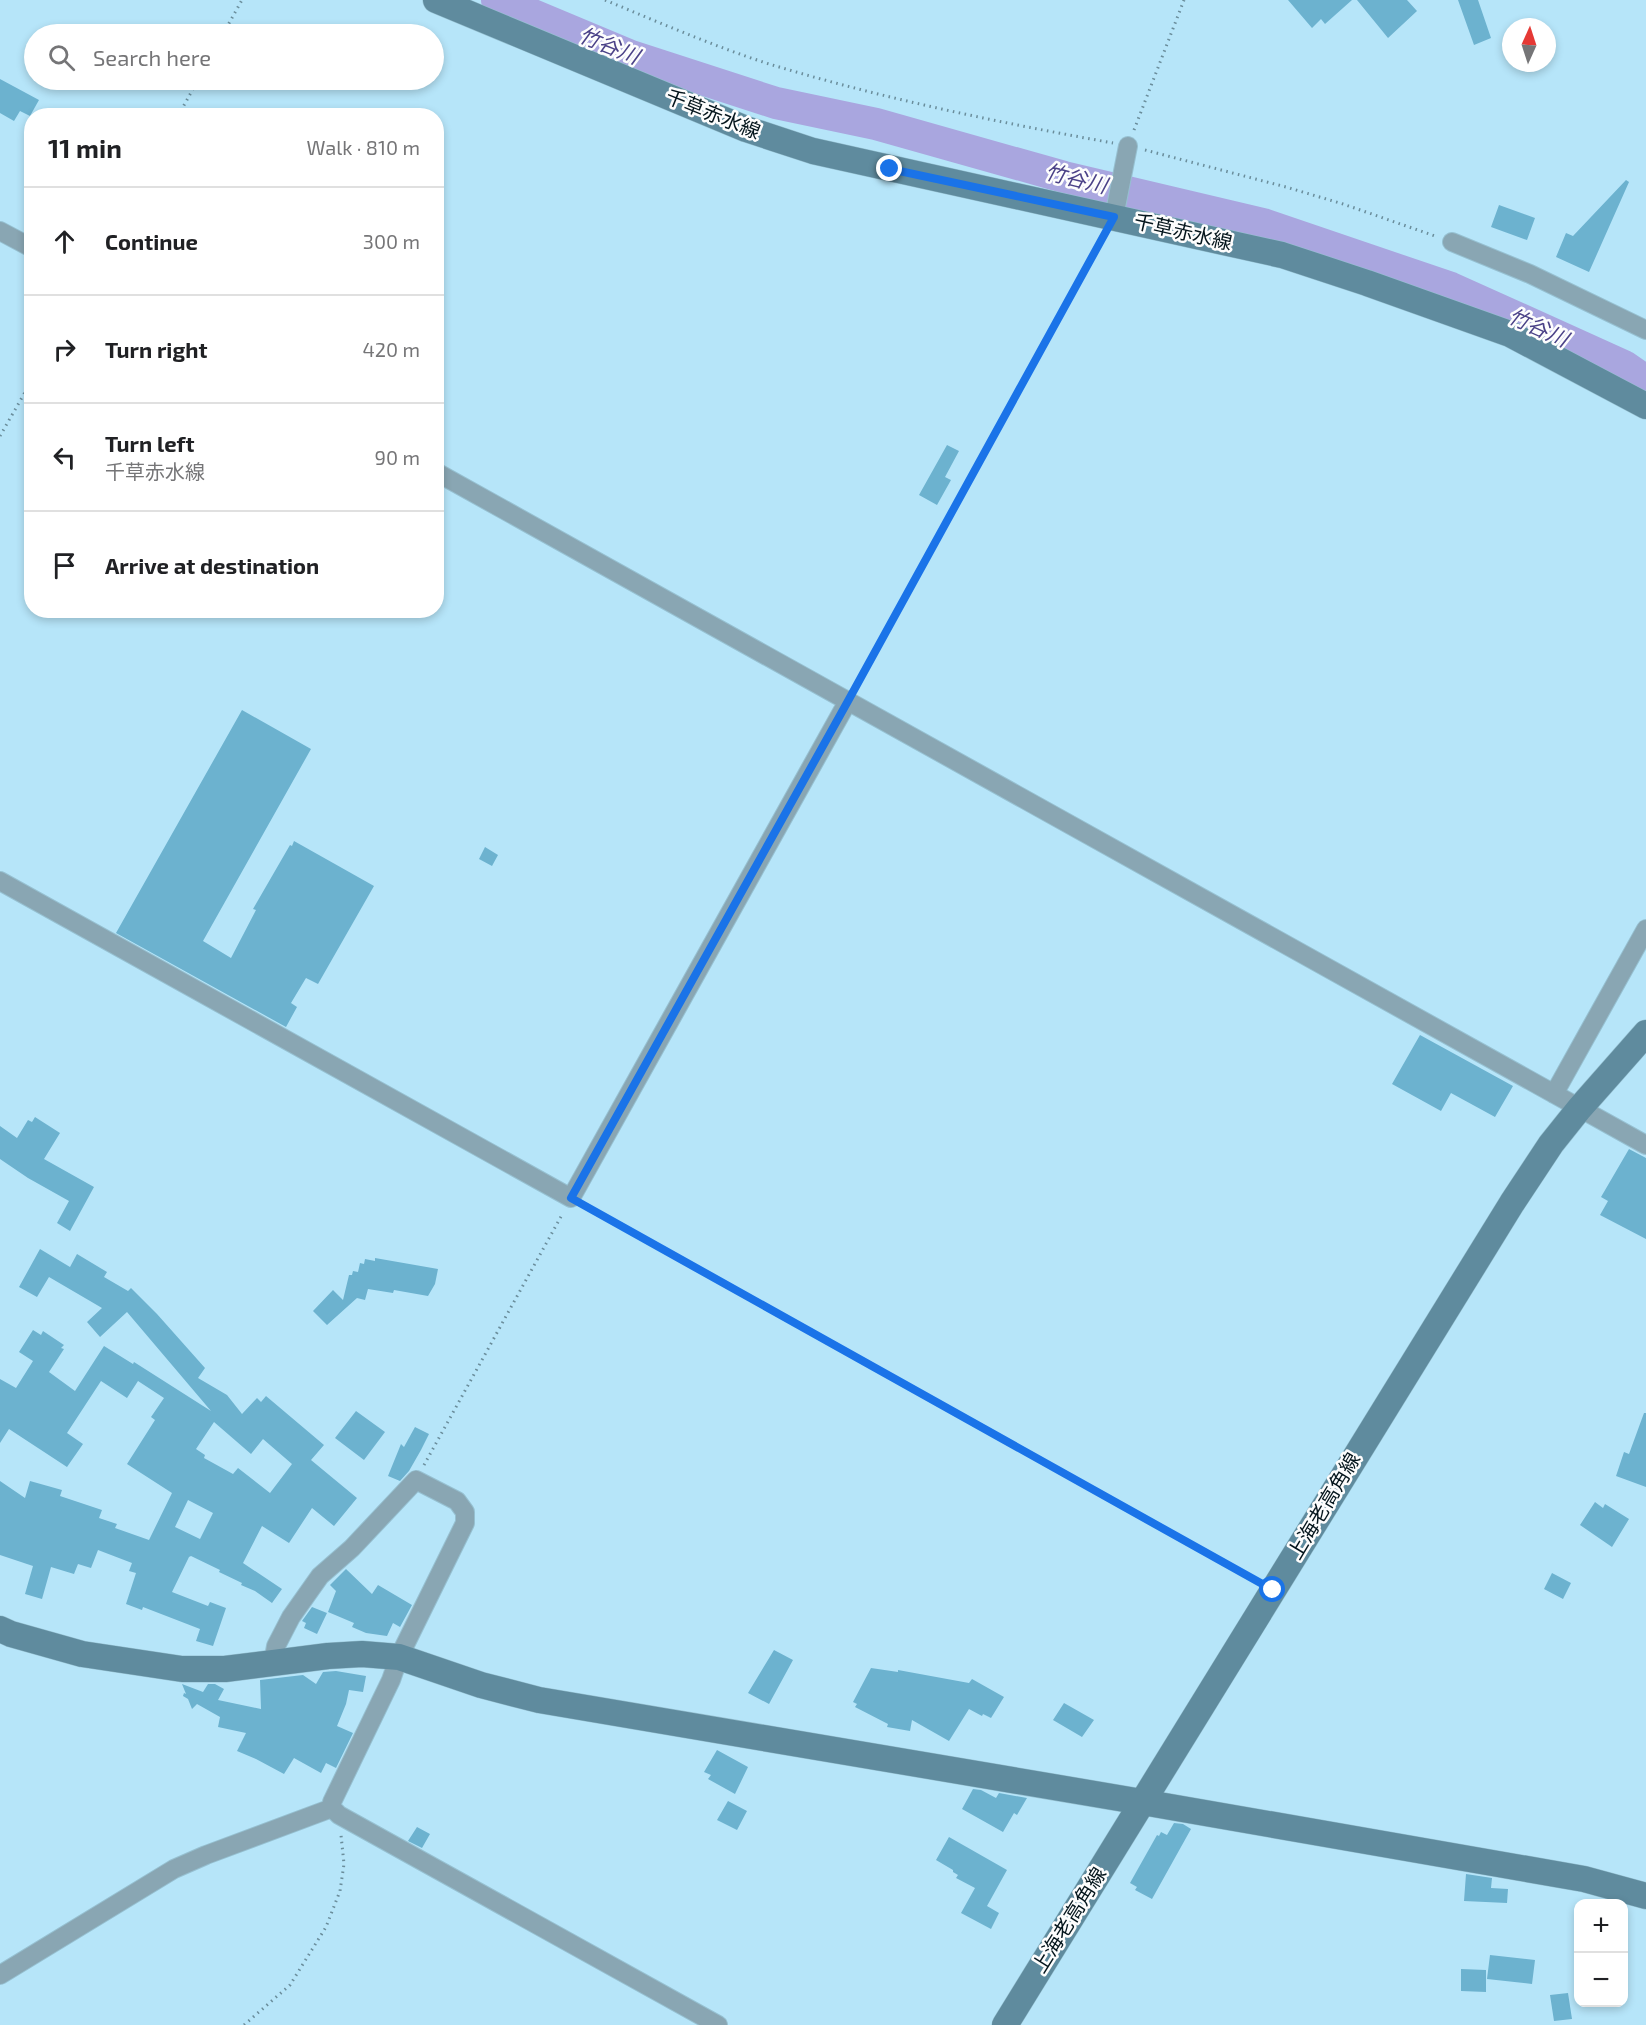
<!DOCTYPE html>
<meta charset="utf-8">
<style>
:root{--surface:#fff;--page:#f6f6f6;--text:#202124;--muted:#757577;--line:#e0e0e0}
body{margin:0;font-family:"Exo 2","Noto Sans JP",sans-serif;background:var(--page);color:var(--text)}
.controls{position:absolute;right:18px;bottom:18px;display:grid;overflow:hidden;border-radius:12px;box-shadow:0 3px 9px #0003}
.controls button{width:54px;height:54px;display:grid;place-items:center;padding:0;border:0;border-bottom:2px solid var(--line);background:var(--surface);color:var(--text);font:30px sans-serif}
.compass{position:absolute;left:1502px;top:18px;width:54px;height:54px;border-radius:50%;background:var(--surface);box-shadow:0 3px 9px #0003;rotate:3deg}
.stop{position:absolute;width:18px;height:18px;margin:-14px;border:4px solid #1a73e8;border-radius:50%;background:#fff}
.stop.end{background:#1a73e8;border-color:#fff;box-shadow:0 2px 6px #0008}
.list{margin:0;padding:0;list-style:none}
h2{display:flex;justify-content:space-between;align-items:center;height:78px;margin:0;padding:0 24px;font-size:26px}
h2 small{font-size:20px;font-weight:400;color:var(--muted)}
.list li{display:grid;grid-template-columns:39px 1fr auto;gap:18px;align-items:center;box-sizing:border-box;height:108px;padding:0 24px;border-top:2px solid var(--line)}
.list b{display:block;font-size:22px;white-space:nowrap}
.list p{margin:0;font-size:20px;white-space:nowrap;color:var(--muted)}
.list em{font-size:20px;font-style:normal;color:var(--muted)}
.icon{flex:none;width:33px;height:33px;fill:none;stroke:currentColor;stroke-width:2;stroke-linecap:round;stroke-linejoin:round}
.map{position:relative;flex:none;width:1646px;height:2025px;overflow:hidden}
.search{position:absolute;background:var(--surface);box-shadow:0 3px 9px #0003;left:24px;top:24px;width:420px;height:66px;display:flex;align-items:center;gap:15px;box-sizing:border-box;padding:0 21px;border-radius:33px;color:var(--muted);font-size:22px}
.panel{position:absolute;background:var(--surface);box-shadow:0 3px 9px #0003;left:24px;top:108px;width:420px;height:510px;border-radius:24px}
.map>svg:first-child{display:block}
</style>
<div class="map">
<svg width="1646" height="2025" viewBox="0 0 1646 2025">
<rect width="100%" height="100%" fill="#b6e5f9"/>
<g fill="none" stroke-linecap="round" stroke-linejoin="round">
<path stroke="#a9a6df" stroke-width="32" d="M497 0 631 56 776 103 876 124 1064 177 1263 224 1451 288 1624 366 1646 381"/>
</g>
<path fill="#6cb2cf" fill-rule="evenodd" d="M1288 0H1352L1325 24 1321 19 1312 28Z
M1357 0H1407L1417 11 1388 38Z
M1458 0H1478L1491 38 1474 45Z
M0 79 39 100 30 116 20 111 14 121 0 113Z
M1626 180 1629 182 1589 272 1556 257 1566 233 1573 236Z
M1499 205 1535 218 1527 240 1491 227Z
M947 445 959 451 945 477 951 480 937 505 919 495Z
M242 710 311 749 203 941 231 958 256 910 253 909 290 845 292 846 294 841 374 886 318 984 306 978 291 1003 297 1007 286 1027 116 933Z
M485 847 498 855 492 866 479 859Z
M1420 1035 1513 1086 1495 1117 1451 1093 1441 1111 1392 1084Z
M35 1117 60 1133 44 1159 94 1187 70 1231 57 1223 69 1201 28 1178 0 1159V1126L17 1138 28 1120 32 1122Z
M1629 1149 1646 1158V1239L1600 1215 1608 1201 1601 1197Z
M40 1249 70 1267 77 1254 107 1272 104 1277 128 1291 131 1288 157 1314 205 1368 198 1378 227 1395 242 1414 257 1398 261 1402 266 1396 324 1445 311 1460 357 1498 334 1526 312 1508 289 1543 262 1526 243 1563 282 1589 272 1603 255 1591 241 1585 242 1583 219 1572 220 1570 191 1556 189 1557 172 1592 208 1606 210 1602 226 1608 213 1646 196 1641 200 1629 143 1607 142 1610 126 1604 136 1573 129 1571 132 1563 98 1550 91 1568 78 1564 74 1574 51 1567 42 1599 25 1594 33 1566 0 1555V1481L25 1498 30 1481 62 1490 60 1496 102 1510 99 1518 117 1524 115 1528 149 1540 172 1493 127 1464 155 1420 151 1417 164 1398 138 1381 127 1398 101 1381 67 1433 83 1444 67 1467 9 1429 0 1443V1379L16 1388 33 1361 19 1352 33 1330 41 1335 43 1331 64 1345 61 1348 64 1349 49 1372 75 1391 104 1346 133 1364 134 1362 211 1411 127 1312 100 1337 87 1322 102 1308 49 1277 37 1297 19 1287ZM214 1422 251 1454 263 1439 292 1464 270 1493 238 1468 233 1474 204 1458 205 1455 196 1449ZM188 1500 213 1513 200 1539 175 1527Z
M375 1258 438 1269 435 1284 428 1296 394 1290 393 1293 368 1289 365 1300 357 1298 327 1325 313 1311 333 1290 343 1300 349 1275H352L353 1271 358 1272 360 1263 364 1264 365 1259 375 1261Z
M356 1411 385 1432 364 1460 335 1438Z
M1644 1413H1646V1487L1616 1476 1624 1452 1629 1454Z
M415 1427 429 1434 421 1450 409 1471 400 1481 388 1476 401 1444 404 1447Z
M1595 1502 1603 1508 1605 1504 1629 1519 1612 1547 1580 1525Z
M346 1569 372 1594 378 1585 412 1605 400 1627 393 1623 387 1636 366 1633 352 1627 354 1623 328 1612 336 1591 330 1585Z
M1552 1573 1571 1583 1563 1599 1544 1589Z
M312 1607 327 1613 317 1634 304 1628 306 1623 302 1621Z
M774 1650 793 1660 769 1704 748 1693Z
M871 1668 898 1672V1670L969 1683 972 1679 1004 1697 991 1718 983 1714 982 1716 969 1709 949 1741 912 1720 910 1731 887 1727 888 1724 855 1707 857 1704 853 1702Z
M336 1671 366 1676 363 1692 349 1690 346 1704 337 1726 353 1733 336 1768 326 1763 321 1773 294 1758 284 1774 256 1759 237 1751 246 1733 218 1727 220 1717 197 1704 192 1709 188 1699 183 1696 184 1693 186 1694 182 1684 203 1692 208 1684H215L224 1689 218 1700 261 1709 260 1680 303 1675 316 1684 323 1672Z
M1064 1703 1094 1720 1082 1737 1053 1720Z
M717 1750 748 1767 735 1794 708 1779 711 1775 704 1772Z
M973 1789 981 1790 996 1798 999 1793 1027 1798 1017 1815 1014 1813 1003 1832 962 1809Z
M728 1801 747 1811 737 1830 717 1820Z
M1174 1823 1183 1824 1191 1829 1152 1899 1135 1890 1137 1887 1130 1883 1157 1835 1159 1836 1161 1832 1167 1835Z
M417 1827 430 1834 422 1848 408 1841Z
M949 1837 1007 1870 987 1906 999 1913 991 1929 961 1913 975 1888 956 1878 958 1875 953 1872V1870L936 1860Z
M1466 1874 1492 1878 1491 1888 1508 1889 1507 1903 1464 1901Z
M1490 1955 1535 1960 1532 1984 1487 1979Z
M1461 1969 1486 1970V1992L1461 1991Z
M1568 1993 1572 2019 1554 2021 1550 1995Z"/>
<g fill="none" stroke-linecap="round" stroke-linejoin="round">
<g stroke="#96c0d1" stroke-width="20">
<path id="street" d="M1114 217 1128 146
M0 231 32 248
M1452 242 1530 274 1646 330
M436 472 1646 1145
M0 881 571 1198 848 701
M1554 1094 1646 929
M273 1663 276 1646 291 1617 320 1576 352 1548 416 1480 457 1501 465 1512V1523L399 1657 391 1680 332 1802V1808
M332 1808 339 1815 718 2025
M0 1975 174 1869 206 1855 332 1808"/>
</g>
<g stroke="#96c0d1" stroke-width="27">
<path id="secondary" d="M436 0 746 129 813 151 1282 255 1367 283 1510 334 1646 406
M0 1629 11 1634 82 1654 182 1669H225L328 1656 362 1654 399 1657 481 1685 539 1700 1142 1802 1584 1879 1646 1896
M1005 2025 1512 1203 1551 1144 1579 1109 1646 1033"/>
</g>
<path stroke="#6a8d9b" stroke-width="3" stroke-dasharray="1.5 4.5" stroke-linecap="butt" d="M605 0C658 22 711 45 766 63 880 98 996 122 1113 143
M223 34 242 0
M178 116 198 80
M1134 130 1184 0
M1145 150 1286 187 1343 204 1435 236
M0 436 32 380
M856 686 1102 237
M585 1205 1255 1580
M424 1465 563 1213
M244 2025 290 1985 326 1927 340 1891 344 1864 341 1835"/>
<use href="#street" stroke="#89a6b3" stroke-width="18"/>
<use href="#secondary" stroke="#5f8b9e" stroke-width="26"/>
</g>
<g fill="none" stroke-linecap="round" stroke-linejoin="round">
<path stroke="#1a73e8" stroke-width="8" d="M890 169 1114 217 848 701 571 1198 1273 1590"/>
</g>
<g text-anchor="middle" stroke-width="5" stroke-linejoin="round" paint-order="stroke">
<g font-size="20" fill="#04151c" stroke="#fdfdfd">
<text transform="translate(713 114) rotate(22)" y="7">千草赤水線</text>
<text transform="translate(1183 232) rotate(13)" y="7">千草赤水線</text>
<text transform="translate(1324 1506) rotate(-59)" y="7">上海老高角線</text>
<text transform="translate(1069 1920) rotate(-58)" y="7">上海老高角線</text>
</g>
<g font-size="21" font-style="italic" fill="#4b4288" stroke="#fdfdfd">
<text transform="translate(609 46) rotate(22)" y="7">竹谷川</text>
<text transform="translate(1076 179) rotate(14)" y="7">竹谷川</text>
<text transform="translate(1538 328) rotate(24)" y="7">竹谷川</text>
</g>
</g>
</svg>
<div class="controls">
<button>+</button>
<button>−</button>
</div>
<svg class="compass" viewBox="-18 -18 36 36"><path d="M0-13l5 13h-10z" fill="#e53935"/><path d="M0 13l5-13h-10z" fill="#757577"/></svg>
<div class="stop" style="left:1273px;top:1590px"></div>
<div class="stop end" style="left:890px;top:169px"></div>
<div class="search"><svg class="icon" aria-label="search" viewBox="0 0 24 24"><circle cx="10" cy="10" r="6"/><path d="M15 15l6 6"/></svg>Search here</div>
<section class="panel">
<h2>11 min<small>Walk · 810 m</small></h2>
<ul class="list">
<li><svg class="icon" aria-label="ahead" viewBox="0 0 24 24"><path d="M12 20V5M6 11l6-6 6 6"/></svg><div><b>Continue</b></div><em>300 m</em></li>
<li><svg class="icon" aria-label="right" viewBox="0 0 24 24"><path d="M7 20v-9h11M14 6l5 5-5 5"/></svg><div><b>Turn right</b></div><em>420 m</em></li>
<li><svg class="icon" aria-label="left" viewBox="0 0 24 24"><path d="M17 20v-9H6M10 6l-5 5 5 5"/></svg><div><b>Turn left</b><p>千草赤水線</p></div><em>90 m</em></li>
<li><svg class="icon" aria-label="arrive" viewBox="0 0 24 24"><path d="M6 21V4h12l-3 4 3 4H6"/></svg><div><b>Arrive at destination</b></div></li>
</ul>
</section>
</div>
